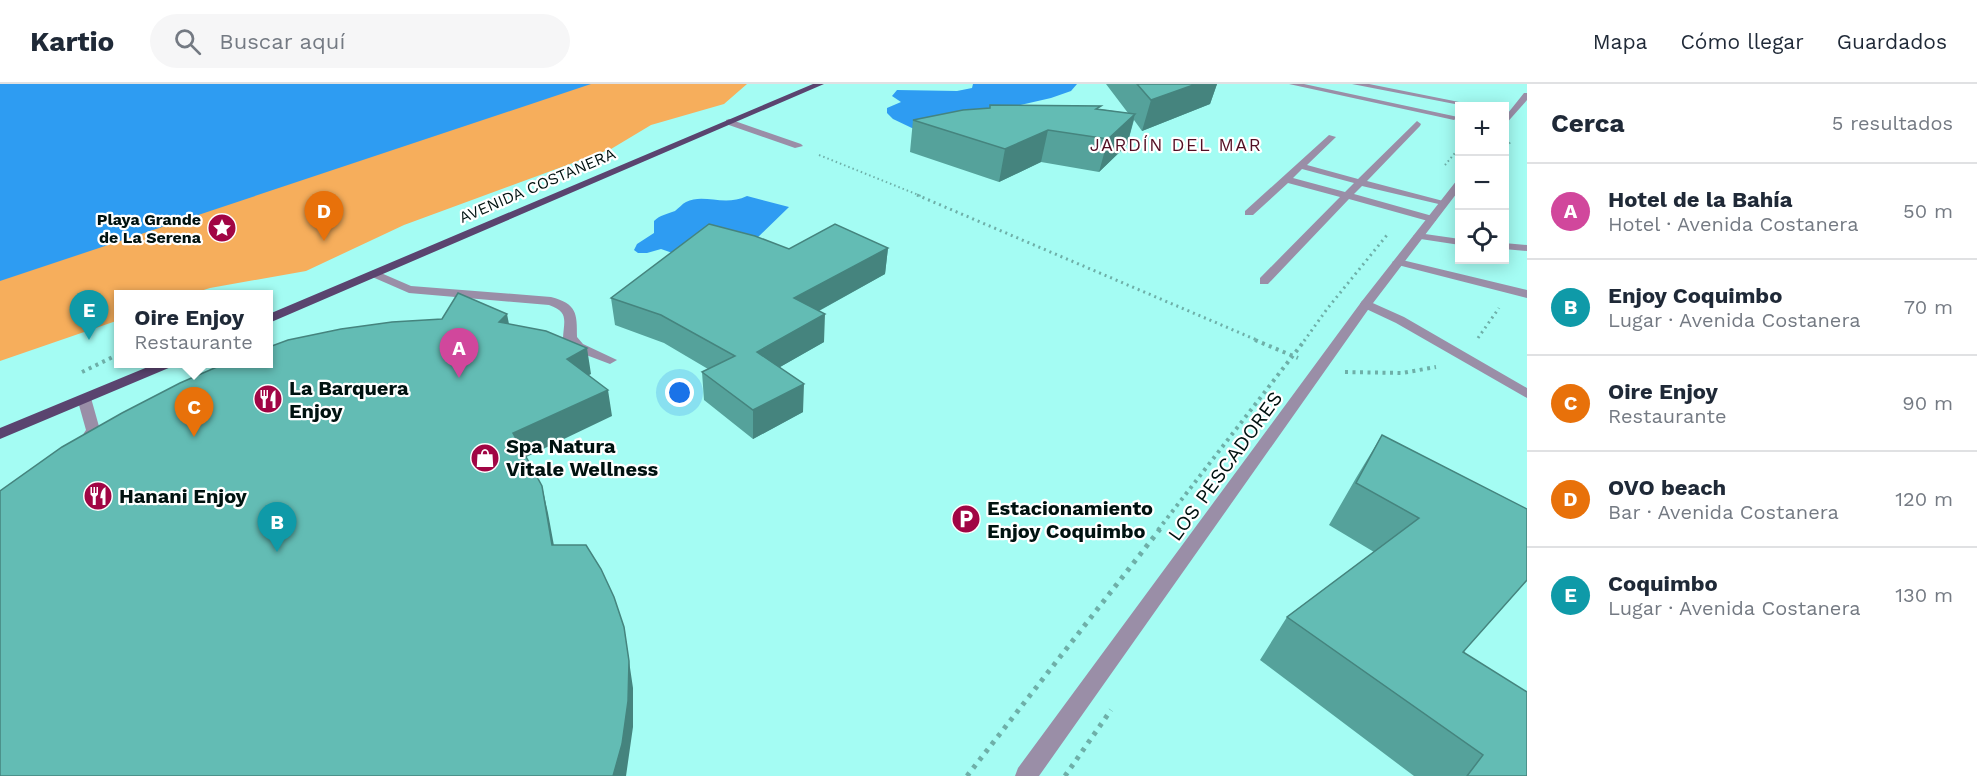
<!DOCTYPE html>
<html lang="es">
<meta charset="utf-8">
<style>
:root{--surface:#fff;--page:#f6f6f7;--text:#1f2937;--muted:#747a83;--line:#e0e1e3;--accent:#ea580c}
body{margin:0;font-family:"Work Sans",sans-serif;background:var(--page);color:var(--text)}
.controls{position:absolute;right:18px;top:18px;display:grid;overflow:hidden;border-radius:0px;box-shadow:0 3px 15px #0003}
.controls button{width:54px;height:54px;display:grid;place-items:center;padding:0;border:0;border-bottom:2px solid var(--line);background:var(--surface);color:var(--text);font:30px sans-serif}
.you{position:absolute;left:680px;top:309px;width:21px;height:21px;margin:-15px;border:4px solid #fff;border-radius:50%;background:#1a73e8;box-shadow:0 0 0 9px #1a73e833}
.badge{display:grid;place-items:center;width:39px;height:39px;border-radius:50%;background:var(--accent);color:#fff;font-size:20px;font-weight:700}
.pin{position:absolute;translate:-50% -50px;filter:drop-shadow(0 2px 3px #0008)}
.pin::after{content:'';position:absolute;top:32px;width:21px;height:18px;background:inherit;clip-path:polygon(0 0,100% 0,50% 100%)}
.popup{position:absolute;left:114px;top:206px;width:159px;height:78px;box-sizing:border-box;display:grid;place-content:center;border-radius:0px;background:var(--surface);filter:drop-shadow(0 2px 4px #0005);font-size:20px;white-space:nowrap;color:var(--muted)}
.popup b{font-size:22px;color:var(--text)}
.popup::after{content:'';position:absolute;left:50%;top:100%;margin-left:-12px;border:12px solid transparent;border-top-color:var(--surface)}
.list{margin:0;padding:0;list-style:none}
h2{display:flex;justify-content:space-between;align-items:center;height:78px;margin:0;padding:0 24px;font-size:26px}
h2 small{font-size:20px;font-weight:400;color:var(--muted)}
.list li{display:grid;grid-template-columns:39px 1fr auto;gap:18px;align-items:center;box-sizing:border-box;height:96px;padding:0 24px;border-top:2px solid var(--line)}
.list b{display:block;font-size:22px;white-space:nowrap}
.list p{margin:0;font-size:20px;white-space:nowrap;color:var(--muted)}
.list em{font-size:20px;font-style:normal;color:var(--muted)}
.icon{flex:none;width:33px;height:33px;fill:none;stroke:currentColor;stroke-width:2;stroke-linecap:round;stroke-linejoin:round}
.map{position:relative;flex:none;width:1527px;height:692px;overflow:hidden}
header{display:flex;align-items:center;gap:36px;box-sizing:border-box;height:84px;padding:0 30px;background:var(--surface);border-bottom:2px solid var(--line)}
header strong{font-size:28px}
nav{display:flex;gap:33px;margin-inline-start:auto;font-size:21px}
.search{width:420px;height:54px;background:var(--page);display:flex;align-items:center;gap:15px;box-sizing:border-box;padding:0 21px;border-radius:33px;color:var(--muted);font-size:22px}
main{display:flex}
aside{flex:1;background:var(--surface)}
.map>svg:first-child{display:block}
</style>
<header>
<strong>Kartio</strong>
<div class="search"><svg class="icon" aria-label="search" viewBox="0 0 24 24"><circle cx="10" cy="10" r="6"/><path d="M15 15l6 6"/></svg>Buscar aquí</div>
<nav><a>Mapa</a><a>Cómo llegar</a><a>Guardados</a></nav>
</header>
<main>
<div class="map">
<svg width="1527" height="692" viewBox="0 0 1527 692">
<rect width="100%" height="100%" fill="#a4fcf3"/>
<path fill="#f6ae5c" d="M410 0H747L724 20 651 41 611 65 404 141 306 187 210 204 191 210H119V236L0 277V114Z"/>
<path fill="#2e9cf2" d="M0 0H591L0 197Z
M973 0H1077L1071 7 1051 14 914 45 893 35 887 29V24L901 18 892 12 897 6 957 7 972 4Z
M747 112 789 123 753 158 687 174 661 165 647 169H638L634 166 637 160 654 149V137C660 131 667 130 675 127 679 124 682 120 686 118 704 109 724 123 747 112Z"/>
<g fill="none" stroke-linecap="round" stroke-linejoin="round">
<path stroke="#6eafa8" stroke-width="2" stroke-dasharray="1.5 3" stroke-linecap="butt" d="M1504 67 1511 57
M819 71 921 112
M1445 81 1460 63"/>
<path stroke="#6eafa8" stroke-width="3" stroke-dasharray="2 4" stroke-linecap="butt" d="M917 111 1259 257
M1478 254 1499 224
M1304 257 1327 225 1387 151"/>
<path stroke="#6eafa8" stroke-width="4" stroke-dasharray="3 4.5" stroke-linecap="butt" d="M1255 256 1298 274
M82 288 119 270
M1345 288 1402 289 1436 283
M1158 446 1305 256"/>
<path stroke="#6eafa8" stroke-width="5" stroke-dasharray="4 6" stroke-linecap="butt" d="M967 692 1160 445
M1065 692 1111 626"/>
<path fill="#9a8ea7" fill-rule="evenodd" d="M1289 0H1304L1458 33 1454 36Z
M1352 0H1369L1469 20 1465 22Z
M729 35 801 60 803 62 795 64 726 40V36Z
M1417 37 1421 40 1420 42 1367 97 1447 118V122L1362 102 1354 110 1436 133V137H1428L1349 115 1268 200H1260V194L1340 113 1288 99 1253 131H1245V127L1329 51 1336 53 1307 81 1358 95ZM1302 85 1354 99 1345 108 1293 94Z
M1418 149 1460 155V161L1414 154 1413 152Z
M1504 159 1527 161V167L1504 165Z
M1398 175 1527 206V214L1394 180 1392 178Z
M374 186 411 202 551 213C577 220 577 229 577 253L583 260 617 276 610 280 573 266 563 254C564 236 569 228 549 221L409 209 370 192V188Z
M1366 216 1404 233 1527 304V314L1396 239 1362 223 1360 220 1362 217Z
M84 310 91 314 100 346 89 365 84 366 76 361 86 346 77 314Z"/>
<path fill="#9a8ea7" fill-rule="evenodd" d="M1524 9H1527V16L1504 42V34Z
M1460 95V105L1370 223 1039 692H1015L1018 684 1362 217 1457 96Z"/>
<path fill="#5a446f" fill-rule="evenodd" d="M813 0H824L269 239V230Z
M155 280H173L171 283 0 355V344Z"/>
</g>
<path fill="#55a29b" d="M1106 0H1217L1210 20 1142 47 1134 36 1127 61 1099 88 1041 78 999 98 910 68 913 36 1100 25 1128 29Z
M888 164 885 190 819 227 824 258 780 283 803 328 753 355 704 316 702 288 708 285 664 259 615 241 611 214 789 165Z
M1382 351 1527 425 1464 569 1527 692H1414L1260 576 1287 533 1374 468 1329 441 1356 394Z"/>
<path fill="#45847e" d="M1196 0H1217L1210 20 1142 47 1151 16Z
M1135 30 1127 61 1099 88 1108 55Z
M1048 46 1041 78 999 98 1005 65Z
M888 164 885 190 793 241 794 214Z
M507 230 512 255 499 238Z
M825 230 824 258 757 296V268Z
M587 264 591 290 571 301 567 275Z
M804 300 803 328 753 355V326Z
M608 306 612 332 520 376 513 349Z
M542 402 548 429 559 489 552 461Z
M624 543 633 604V643L626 692H613Z"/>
<path fill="#63bcb4" stroke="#45847e" stroke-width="1.5" d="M1137 0H1196L1151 16Z
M990 21 1101 22 1096 25 1135 30 1108 55 1048 46 1005 65 913 36 963 26 990 24Z
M709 140 755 152 789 165 835 140 888 164 794 214 825 230 757 268 804 300 753 326 702 288 735 272 661 231 611 214Z
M458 209 507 230 499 238 546 247 587 264 567 275 608 306 513 349 542 402 552 461H586L601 485 614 513 624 543 629 577 628 617 622 660 613 692H0V407L62 363 122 329 180 299 226 279H269V263L288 256 341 245 392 238 442 235Z
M1382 351 1527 425V496L1463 568 1527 608V692H1467L1483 671 1287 533 1419 434 1356 399Z"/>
<defs>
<g id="sight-disc" transform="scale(1.5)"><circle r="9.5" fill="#a10544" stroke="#fff"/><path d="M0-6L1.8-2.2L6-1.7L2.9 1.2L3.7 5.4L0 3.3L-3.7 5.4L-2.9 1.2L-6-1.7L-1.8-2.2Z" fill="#fff"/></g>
<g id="restaurant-disc" transform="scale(1.5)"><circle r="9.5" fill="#a10544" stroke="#fff"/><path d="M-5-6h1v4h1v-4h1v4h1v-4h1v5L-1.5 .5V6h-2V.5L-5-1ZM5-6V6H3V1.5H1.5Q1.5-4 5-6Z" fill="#fff"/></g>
<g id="shop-disc" transform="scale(1.5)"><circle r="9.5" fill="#a10544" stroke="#fff"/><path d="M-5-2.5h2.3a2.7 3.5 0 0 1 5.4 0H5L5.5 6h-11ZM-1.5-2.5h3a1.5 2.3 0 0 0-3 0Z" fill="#fff"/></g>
<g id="parking-disc" transform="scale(1.5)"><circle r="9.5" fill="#a10544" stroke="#fff"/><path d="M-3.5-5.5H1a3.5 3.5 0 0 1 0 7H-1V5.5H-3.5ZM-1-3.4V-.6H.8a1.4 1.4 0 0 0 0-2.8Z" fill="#fff"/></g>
</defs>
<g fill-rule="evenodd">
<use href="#sight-disc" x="222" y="144"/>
<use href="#restaurant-disc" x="268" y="315"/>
<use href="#shop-disc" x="485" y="374"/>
<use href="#restaurant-disc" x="98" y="412"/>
<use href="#parking-disc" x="966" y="435"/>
</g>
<g text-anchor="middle" stroke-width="4.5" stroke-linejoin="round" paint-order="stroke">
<g font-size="16" fill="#001210" stroke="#fff">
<text transform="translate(537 101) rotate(-23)" y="6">AVENIDA COSTANERA</text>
</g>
<g font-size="16" font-weight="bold" fill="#001210" stroke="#fff" text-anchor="end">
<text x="201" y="141">Playa Grande<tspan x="201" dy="18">de La Serena</tspan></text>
</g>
<g font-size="18" letter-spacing="1.5" fill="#530f24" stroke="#fff">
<text x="1176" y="67">JARDÍN DEL MAR</text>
</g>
<g font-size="20" font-weight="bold" fill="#001210" stroke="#fff" text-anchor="start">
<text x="289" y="311">La Barquera<tspan x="289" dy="23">Enjoy</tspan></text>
<text x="506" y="369">Spa Natura<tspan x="506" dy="23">Vitale Wellness</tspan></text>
<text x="119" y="419">Hanani Enjoy</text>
<text x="987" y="431">Estacionamiento<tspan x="987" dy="23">Enjoy Coquimbo</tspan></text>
</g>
<g font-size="20" fill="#001210" stroke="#fff">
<text transform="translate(1225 382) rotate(-54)" y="7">LOS PESCADORES</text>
</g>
</g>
</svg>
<div class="controls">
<button>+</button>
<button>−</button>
<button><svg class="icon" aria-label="locate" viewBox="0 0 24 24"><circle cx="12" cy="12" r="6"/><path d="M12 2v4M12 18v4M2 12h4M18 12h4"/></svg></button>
</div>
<div class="you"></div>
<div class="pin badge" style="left:459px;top:294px;background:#d1479c">A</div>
<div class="pin badge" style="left:277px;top:468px;background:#0f9aa8">B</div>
<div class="pin badge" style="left:194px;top:353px;background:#e8710a">C</div>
<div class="popup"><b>Oire Enjoy</b>Restaurante</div>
<div class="pin badge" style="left:324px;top:157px;background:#e8710a">D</div>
<div class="pin badge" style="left:89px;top:256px;background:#0f9aa8">E</div>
</div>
<aside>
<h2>Cerca<small>5 resultados</small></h2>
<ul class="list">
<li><span class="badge" style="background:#d1479c">A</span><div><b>Hotel de la Bahía</b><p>Hotel · Avenida Costanera</p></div><em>50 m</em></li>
<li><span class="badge" style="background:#0f9aa8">B</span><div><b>Enjoy Coquimbo</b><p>Lugar · Avenida Costanera</p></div><em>70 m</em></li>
<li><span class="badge" style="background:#e8710a">C</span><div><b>Oire Enjoy</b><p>Restaurante</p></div><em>90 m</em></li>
<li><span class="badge" style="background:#e8710a">D</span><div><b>OVO beach</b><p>Bar · Avenida Costanera</p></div><em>120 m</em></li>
<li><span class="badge" style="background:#0f9aa8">E</span><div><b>Coquimbo</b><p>Lugar · Avenida Costanera</p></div><em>130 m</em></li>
</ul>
</aside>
</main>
